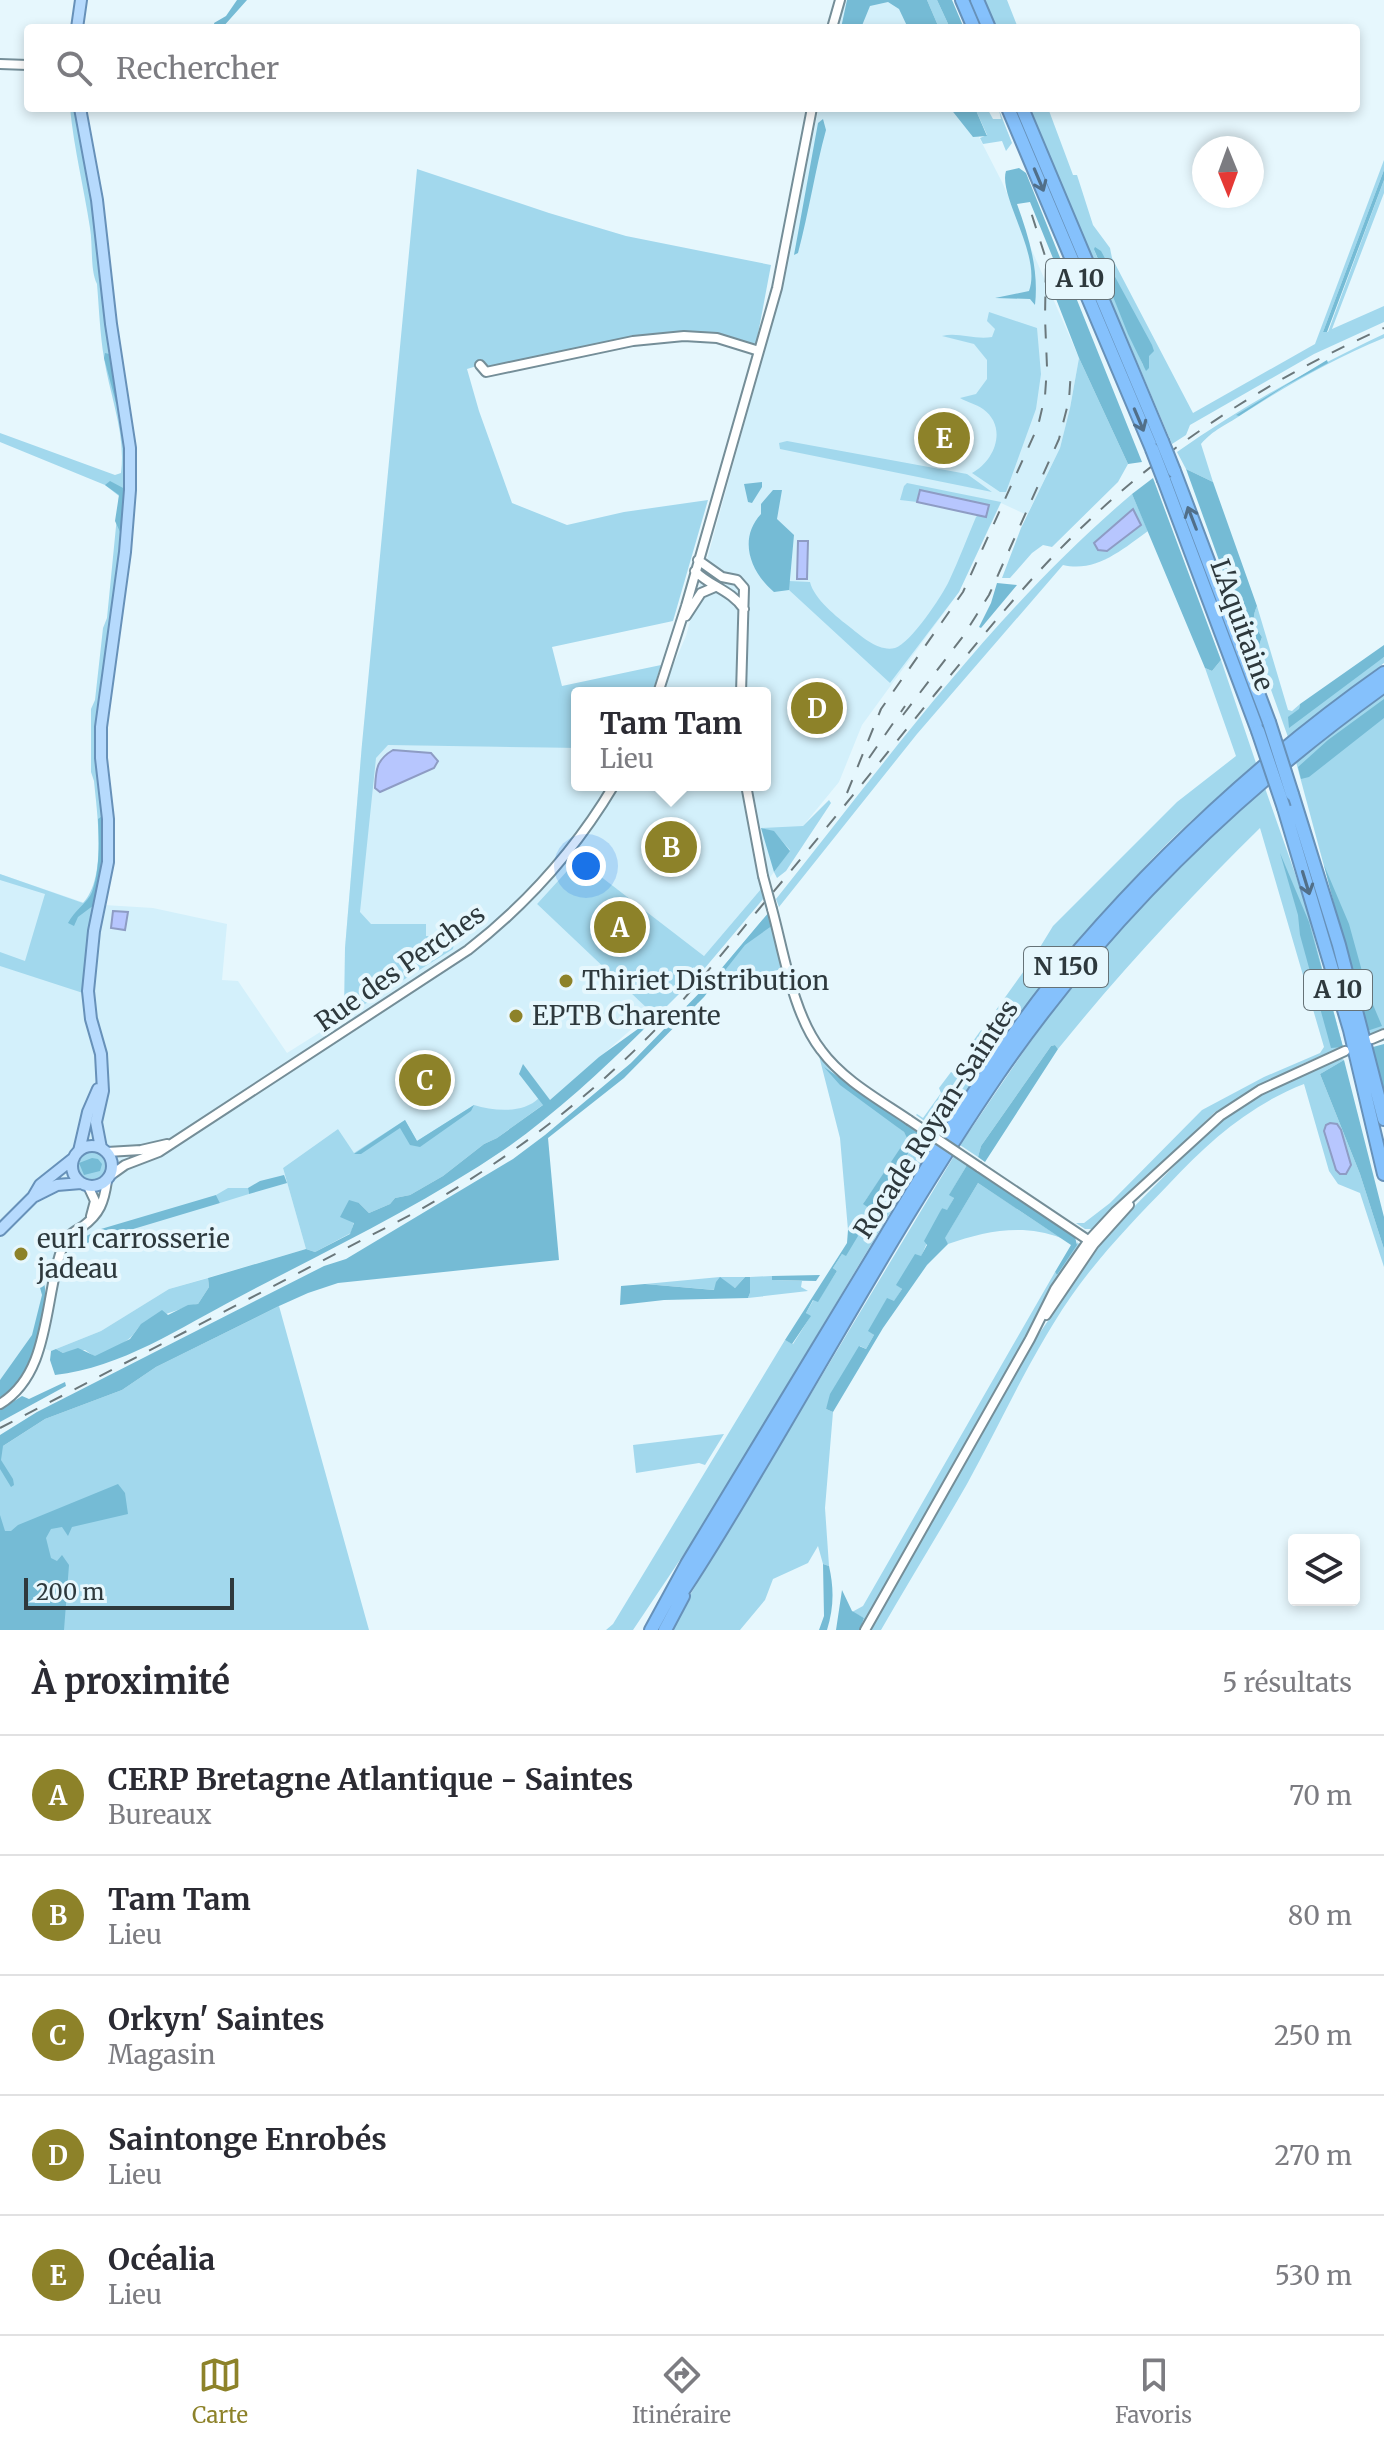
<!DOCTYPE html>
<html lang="fr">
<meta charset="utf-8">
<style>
:root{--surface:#fff;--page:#f2f2f3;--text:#2b2b33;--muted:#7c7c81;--line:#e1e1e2;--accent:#8d8229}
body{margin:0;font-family:Merriweather,serif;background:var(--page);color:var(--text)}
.controls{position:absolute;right:24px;bottom:24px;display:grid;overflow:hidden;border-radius:8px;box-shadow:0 4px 12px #0003}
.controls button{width:72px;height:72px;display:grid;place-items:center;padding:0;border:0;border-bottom:2px solid var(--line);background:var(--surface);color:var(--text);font:40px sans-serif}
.compass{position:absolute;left:1192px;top:136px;width:72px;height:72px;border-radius:50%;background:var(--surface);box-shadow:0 4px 12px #0003;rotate:179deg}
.scale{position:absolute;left:24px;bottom:20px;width:210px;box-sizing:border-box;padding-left:8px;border:4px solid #2e393d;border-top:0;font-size:22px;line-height:28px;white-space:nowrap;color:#2e393d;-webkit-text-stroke:6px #e6f7fd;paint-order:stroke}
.you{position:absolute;left:586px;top:866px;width:28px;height:28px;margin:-20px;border:6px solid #fff;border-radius:50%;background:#1a73e8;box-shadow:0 0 0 12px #1a73e833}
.badge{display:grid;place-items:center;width:52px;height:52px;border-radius:50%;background:var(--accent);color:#fff;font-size:26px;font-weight:700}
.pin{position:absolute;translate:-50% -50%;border:4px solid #fff;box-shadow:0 2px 8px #0006}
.popup{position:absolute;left:571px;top:687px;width:200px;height:104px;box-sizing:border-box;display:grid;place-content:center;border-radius:8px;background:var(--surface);filter:drop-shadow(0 2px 6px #0005);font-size:26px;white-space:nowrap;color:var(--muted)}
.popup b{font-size:30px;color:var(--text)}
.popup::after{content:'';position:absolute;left:50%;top:100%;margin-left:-16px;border:16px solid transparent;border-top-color:var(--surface)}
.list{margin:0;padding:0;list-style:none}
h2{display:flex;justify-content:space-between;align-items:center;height:104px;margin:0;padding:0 32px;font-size:34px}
h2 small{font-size:26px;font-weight:400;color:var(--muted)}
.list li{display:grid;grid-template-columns:52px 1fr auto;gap:24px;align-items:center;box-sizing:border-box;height:120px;padding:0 32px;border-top:2px solid var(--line)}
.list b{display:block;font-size:30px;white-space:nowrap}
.list p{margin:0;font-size:26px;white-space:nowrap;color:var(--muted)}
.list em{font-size:26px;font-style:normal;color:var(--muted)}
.icon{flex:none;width:44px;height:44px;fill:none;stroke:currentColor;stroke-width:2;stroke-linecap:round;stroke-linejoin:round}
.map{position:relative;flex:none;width:1384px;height:1630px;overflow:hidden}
.search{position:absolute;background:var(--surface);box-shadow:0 4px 12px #0003;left:24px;right:24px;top:24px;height:88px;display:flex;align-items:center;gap:20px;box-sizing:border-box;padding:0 28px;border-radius:8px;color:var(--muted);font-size:30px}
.sheet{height:704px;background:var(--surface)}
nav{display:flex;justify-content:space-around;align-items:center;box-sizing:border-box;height:112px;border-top:2px solid var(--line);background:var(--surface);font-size:22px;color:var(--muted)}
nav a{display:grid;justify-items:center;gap:4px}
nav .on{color:var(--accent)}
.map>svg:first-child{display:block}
</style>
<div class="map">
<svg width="1384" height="1630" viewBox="0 0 1384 1630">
<rect width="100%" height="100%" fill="#e6f7fd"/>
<path fill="#d3f0fb" d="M844 0 910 2 923 28H837Z
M819 108H964L1002 182 1079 358 1070 408 1060 448 1027 515 1001 503 959 592 862 725 839 782 803 826 790 851 761 889 704 956 578 859 537 904 651 1012 552 1099 497 1138 417 1141 405 1120 354 1154 338 1129 283 1168 306 1249 169 1289 101 1331 51 1351 36 1346 0 1380V874L88 904 153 908 227 924 222 980 238 981 287 1053 344 1017 345 948 362 744 577 748V785H765V693H661L686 636 759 370Z"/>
<path fill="#a2d8ed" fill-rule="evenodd" d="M927 0H937L950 28H939Z
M984 0H1007L1018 28H995Z
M70 108H76L92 191 127 465 124 533 97 730 105 823 104 853 85 958 83 993 0 966V952L25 961 45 894 0 880V874L83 903C107 878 97 813 94 781L91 772V709L95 700 103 628 107 618 119 496 105 485 0 442V433L115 475 121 473C126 433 110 397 104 358 100 334 99 308 97 284 90 270 93 246 90 228 84 188 74 149 70 108Z
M975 108H987L993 119H1001L999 110 1012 143 1006 151 1002 141 983 144 980 138 987 135Z
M1029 108H1048L1073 175H1077L1093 225 1110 248 1112 258 1193 413 1315 344 1384 160V170L1323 332H1328L1384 180V193L1332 329 1384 306V322L1314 354 1190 425 1186 435 1172 444ZM1094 250 1149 356V368L1143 365Z
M417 169 549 213 626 236 771 265 755 350 717 338 633 341 486 372 480 365 467 369 479 411 512 503 567 525 624 512 708 500 673 621 552 647 562 686 661 665 652 693H577V748L388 745 376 758 360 912 371 924H426V936L448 937 454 943 453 949 344 1017 345 948 362 744Z
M989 312 1037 328 1041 374 1036 409 1006 492H1000L972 473C995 461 1008 427 983 409 976 404 967 402 960 398L976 394 987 379V360L974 344 942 336C958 332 975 340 992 337L995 329 987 321Z
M1384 334V338C1333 359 1287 385 1241 415 1225 426 1214 429 1201 444L1213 482 1186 469 1177 452C1244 405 1310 369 1384 334Z
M1079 358 1128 464 1118 482 1052 547 1043 545 1032 553 1010 578H1002L1021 528 1060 448 1070 408Z
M787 441 967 474 992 492 780 449 779 443Z
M907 483 1001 502 959 592 890 683 789 590V581L810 582C814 599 837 617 851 628 862 637 879 652 895 648 910 644 942 596 949 581 959 560 967 538 976 517L978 515 986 516 919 491 917 502 900 500 904 486Z
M1132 494 1148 531C1123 549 1096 573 1063 565L917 734 779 907 776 899C888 759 995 610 1132 494Z
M1257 606 1288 710 1292 711 1300 704 1299 709 1384 657V663L1288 737 1257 651 1262 637C1254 625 1251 620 1257 606Z
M1221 660 1256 763C1222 794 1185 824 1153 858 1073 942 1001 1034 940 1132L916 1115 917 1114 923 1118 941 1093 939 1088 951 1072 956 1075 976 1047 971 1044 981 1030 986 1034 1002 1012 996 1010 1034 957 1053 926 1177 802 1236 756 1205 668 1212 671Z
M1384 694V1031L1370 1037 1296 762Z
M1265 788 1304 899 1343 1047 1302 1064 1215 1112 1093 1229H1085L1076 1223H1084L1110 1203 1202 1110 1264 1077 1320 1053 1324 1047 1260 828C1188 899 1121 971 1058 1049L1055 1045 1051 1046 981 1146 978 1157 960 1145C990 1102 1019 1056 1051 1014 1114 932 1186 855 1265 788Z
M829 800 831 803 786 871 777 878 774 872 790 850 774 832 761 828 803 826Z
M578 859 704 956 761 889 764 898 699 975 694 967 681 982 687 986 643 1030 642 1026 651 1012 537 904Z
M770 911 785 968 711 988V981Z
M819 1056 833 1072 826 1067 904 1132 908 1139 863 1204 896 1164 901 1166 920 1134 932 1143 700 1530 633 1630H606L613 1624 785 1340 793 1344 810 1317 806 1313 814 1299 818 1301 837 1271 833 1268 842 1254 846 1255 855 1230H848L840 1138Z
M1341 1058 1344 1060 1320 1074 1360 1174 1384 1249V1267L1360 1193 1338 1184 1329 1171 1304 1084C1250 1105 1208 1142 1169 1184 1138 1216 1107 1248 1080 1284 1035 1345 1004 1417 967 1484 939 1533 909 1581 881 1630H871L1032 1344 1110 1231 1214 1126 1266 1092Z
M539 1098 544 1104 497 1138 484 1144 443 1176 410 1195 395 1198 390 1204 369 1213 359 1203 351 1233 315 1252 306 1249 283 1168 338 1129 354 1153 405 1120 417 1141 474 1105C494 1111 523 1114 539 1098Z
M78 1166a16 16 0 1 1 32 0a16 16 0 1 1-32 0Z
M954 1156 967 1165 950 1194 954 1198 947 1211 942 1208 921 1257 897 1285 902 1289 894 1302 887 1299 869 1331 874 1335 866 1349 860 1346 826 1409 833 1412 825 1508 829 1566 823 1564 818 1546 808 1563 773 1579 765 1600 740 1630H669Z
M978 1183 1061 1238C1024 1223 984 1231 948 1244L944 1239Z
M228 1188H248L249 1194 220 1203 216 1195Z
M1075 1237 1080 1246 1050 1290 1019 1354 860 1630 864 1618 852 1612 863 1606 1055 1272 1057 1275 1078 1242Z
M772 1276 773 1280 802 1281 801 1287 808 1291 748 1298 750 1293V1277Z
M720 1277H745L735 1288 728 1284 715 1290 645 1284Z
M208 1278 209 1287 198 1304C190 1305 151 1319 143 1324 137 1327 135 1334 130 1338 121 1346 106 1351 95 1357L85 1350 63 1353 56 1349 101 1331 169 1289Z
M279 1306 369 1630H0V1448L45 1419 122 1390 156 1367Z
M724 1434 705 1465 699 1463 636 1473 633 1445Z"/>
<path fill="#75bbd5" d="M237 0H247L222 28H215L214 23 226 16Z
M847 0H927L939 28H908L899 9 888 2 870 6 861 28H841Z
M937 0H952L964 28H950Z
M950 108H975L987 136 973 137Z
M823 119 826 130C815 170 809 212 798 253L794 255 818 123Z
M1019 168 1026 173 1142 462 1128 464 1079 358 1053 291 1057 268 1030 202 1017 204C1029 237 1039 270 1035 305L1030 299 995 298 1029 291C1042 255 998 196 1006 171Z
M1384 170V180L1327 332H1323Z
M1095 247 1101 251 1152 345 1154 351 1149 356V368L1146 371 1128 334 1094 249Z
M105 353 109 354 120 401 116 403 104 358Z
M1327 360 1328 363 1285 386 1239 416 1236 415Z
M1186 469 1213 482 1257 606C1251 620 1254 625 1262 637L1257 651 1229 588Z
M1153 478 1221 660 1212 671 1205 668 1132 494Z
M110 481 125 489 121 534 115 521 119 495 105 485Z
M762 482V487L752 503 748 502 744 484Z
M773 490H782L777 519 794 535 789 590 774 592C750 572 738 539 761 514V504Z
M997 583 1017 585 981 628 979 627 991 603Z
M1384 645V657L1289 728 1288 717 1299 709 1300 704Z
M1384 699V718L1309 777 1301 779 1298 767 1328 740Z
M101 817 104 822 100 874 94 905 78 917 74 926 68 923C74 911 88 902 92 892 100 870 99 842 98 819Z
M761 828 774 831 790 851 774 872Z
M1280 853 1309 922 1343 1047 1331 1048 1300 935 1298 915Z
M1324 865 1349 924 1368 993 1382 1026 1367 1031Z
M770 911 773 925 745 945 704 997 624 1078 548 1138 559 1260 338 1283 308 1293 279 1306 156 1367 122 1390 45 1419 3 1446 1 1460 13 1479 14 1485 11 1487 0 1469V1435L37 1412 324 1266 346 1259 513 1159 545 1135 631 1063 711 981Z
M642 1026 643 1030C600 1072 555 1114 505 1149 421 1206 328 1250 239 1297 181 1327 121 1368 55 1375L50 1360 51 1351 56 1349 63 1353 78 1348 95 1356 130 1339 141 1324 162 1310 168 1315 188 1305 198 1304 209 1287 208 1278 306 1249 315 1252 350 1234 354 1223 340 1217 349 1200 359 1203 369 1213 390 1204 395 1198 410 1195 443 1176 484 1144 497 1138 543 1105 519 1074 523 1064 550 1100 599 1057Z
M1384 1044V1095L1373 1047Z
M1055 1045 1058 1049 985 1162 978 1157 981 1146 1051 1046Z
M1344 1060 1384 1217V1249L1360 1174 1320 1074Z
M824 1067 920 1134 900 1167 895 1165 887 1177 891 1181 872 1210 863 1204 907 1138 904 1132 840 1085Z
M474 1105 471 1111 420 1147 410 1145 400 1128 361 1154H354L405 1120 417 1141Z
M92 1158 98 1159 102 1164 100 1171 84 1175 79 1163Z
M967 1165 1075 1237 1077 1245 1057 1275 1055 1272 1071 1245 978 1183 945 1238 948 1244 927 1265 883 1328 833 1412 826 1409 830 1394 859 1346 866 1349 874 1335 868 1331 887 1298 894 1301 902 1289 896 1285 915 1254 921 1256 927 1245 924 1241 942 1208 947 1210 954 1198 949 1195Z
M284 1175 287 1183 249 1194 248 1188 260 1181Z
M216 1195 220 1203 80 1245V1239L101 1229Z
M848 1230H856L858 1236 846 1256 842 1254 833 1268 837 1271 818 1302 813 1300 806 1313 811 1316 792 1344 785 1340 847 1243Z
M820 1275 816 1281 772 1280V1276Z
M720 1277 735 1288 745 1277H750V1293L748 1298 664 1300 620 1305 621 1286 645 1284 714 1290 716 1282Z
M39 1284H44C51 1302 31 1368 19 1384 14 1391 6 1396 0 1402V1380L32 1335 42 1295Z
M65 1382 66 1386 0 1422V1410L22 1396 29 1399Z
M118 1484 125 1493 128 1514 72 1527 68 1536 62 1527 51 1529 46 1538 51 1558 57 1561 62 1555 69 1565 64 1630H0V1515L5 1531H11L18 1525Z
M823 1564 829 1566C834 1588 834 1608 827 1630H819L824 1616Z
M842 1590 852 1611 864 1618 860 1630H836Z"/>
<path fill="#b7c6fe" stroke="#8e9cc4" stroke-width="2" d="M920 490 989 505 986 517 917 502Z
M1133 509 1141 525 1107 551 1098 550 1094 543Z
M798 541H808L807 579H797Z
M393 750 431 753 438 761 434 768 380 792 375 788C376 770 376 760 393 750Z
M113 911 128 912 125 930 111 928Z
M1330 1123 1337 1124 1341 1130 1351 1165 1346 1174H1340L1336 1170 1324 1131 1326 1125Z"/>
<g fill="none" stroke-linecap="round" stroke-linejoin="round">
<g stroke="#758e98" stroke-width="12">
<path id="minor" d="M832 28 840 0
M0 64 28 65
M480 365 486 372 633 341 684 336 717 338 759 351
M698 560 722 577 737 580 744 588 741 693
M695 571C711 587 731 590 744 609
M686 616 701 593 715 587
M658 693 686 606 777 288 812 108
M746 785 763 876
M772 909C784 953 793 1014 821 1050 843 1080 878 1099 909 1120
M1372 1039 1384 1034
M107 1152 141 1150 167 1144
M979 1167 1091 1242
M111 1175 125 1165 159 1152 468 950C527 904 576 849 614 785
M88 1186 95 1201 91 1216
M1046 1315 1094 1244 1129 1205
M0 1404C53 1372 43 1294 64 1243 68 1235 75 1231 82 1227 100 1214 104 1202 107 1181
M865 1630 1030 1339 1055 1289 1089 1240 1115 1212 1220 1116 1260 1090 1345 1051"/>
</g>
<g stroke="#6791b9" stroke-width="14">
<path id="major" d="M77 28 81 0
M80 108 97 200 111 324 130 448V490L125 552 101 727V758L108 819V862L94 931 88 991 91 1019 101 1054 103 1091 96 1122 101 1148
M72 1166a20 20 0 1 1 40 0a20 20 0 1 1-40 0Z
M79 1151 88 1112 98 1089
M35 1196 57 1185 81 1183
M0 1230 33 1197 40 1185 74 1158"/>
</g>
<g stroke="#6791b9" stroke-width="16">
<path id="highway" d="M962 0 974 28
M977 0 989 28
M1008 108 1152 449
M1022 108 1162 441
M1174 471 1269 722
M1164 480 1258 731
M1292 794 1339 945 1384 1119
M1284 808 1350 1030 1384 1174
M676 1601C706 1557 732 1512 759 1467 837 1336 912 1200 998 1074 1103 922 1235 793 1384 686
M651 1630 687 1564C752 1458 816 1351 881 1244 942 1142 1003 1039 1080 949 1170 845 1272 752 1384 673
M665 1630 683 1596"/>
</g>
<use href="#minor" stroke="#fff" stroke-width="8"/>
<use href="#major" stroke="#b6dafd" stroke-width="10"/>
<use href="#highway" stroke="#85c1fc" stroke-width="12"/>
<path stroke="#6b787c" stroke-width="2" stroke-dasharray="14 14" stroke-linecap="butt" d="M903 715 964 635 989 595 1059 439 1069 400 1071 370
M869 758 905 706
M847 793 881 709 963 592 1038 426 1045 396 1047 367 1045 318 1046 259 1029 206
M0 1428 418 1211C505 1161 585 1102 655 1030 692 992 725 950 759 909 819 838 877 765 936 693 981 638 1025 583 1076 533 1164 446 1271 378 1384 328"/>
<g stroke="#758e98" stroke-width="12" stroke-linecap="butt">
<path id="minor-bridge" d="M763 876 772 909
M909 1120 979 1167"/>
</g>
<g stroke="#6791b9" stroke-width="16" stroke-linecap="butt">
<path id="highway-bridge" d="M1162 441 1174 471
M1152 449 1164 480
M1269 722 1292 794
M1258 731 1284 808"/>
</g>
<use href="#minor-bridge" stroke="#fff" stroke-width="8"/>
<use href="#highway-bridge" stroke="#85c1fc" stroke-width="12"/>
</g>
<defs><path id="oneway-shaft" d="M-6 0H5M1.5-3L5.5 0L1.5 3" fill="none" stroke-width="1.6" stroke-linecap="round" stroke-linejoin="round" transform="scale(2)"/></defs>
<g stroke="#516f89">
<use href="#oneway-shaft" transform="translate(1039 180) rotate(67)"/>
<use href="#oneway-shaft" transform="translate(1139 420) rotate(67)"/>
<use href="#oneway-shaft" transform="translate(1192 518) rotate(-111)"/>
<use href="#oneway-shaft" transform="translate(1306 883) rotate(73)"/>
</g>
<g fill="#8d8229" stroke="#e6f7fd" stroke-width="3">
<circle cx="566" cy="981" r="8"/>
<circle cx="516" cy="1016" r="8"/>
<circle cx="21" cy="1254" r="8"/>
</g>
<g text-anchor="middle" stroke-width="8" stroke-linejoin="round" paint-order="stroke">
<g fill="#e6f7fd" stroke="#657277" stroke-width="2">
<rect x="1046" y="259" width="68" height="40" rx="6"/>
<rect x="1024" y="947" width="84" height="40" rx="6"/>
<rect x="1304" y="970" width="68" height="40" rx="6"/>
</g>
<g font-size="24" font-weight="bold" fill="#2e393d">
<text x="1080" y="287">A 10</text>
<text x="1066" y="975">N 150</text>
<text x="1338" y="998">A 10</text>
</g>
<g font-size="26" fill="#2e393d" stroke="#e6f7fd">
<text transform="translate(1242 625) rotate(70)" y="9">L'Aquitaine</text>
<text transform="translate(400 968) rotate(-35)" y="9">Rue des Perches</text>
<text transform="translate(936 1119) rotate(-57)" y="9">Rocade Royan-Saintes</text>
</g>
<g font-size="26" fill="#2e393d" stroke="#e6f7fd" text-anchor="start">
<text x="582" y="990">Thiriet Distribution</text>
<text x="532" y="1025">EPTB Charente</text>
<text x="37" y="1248">eurl carrosserie<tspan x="37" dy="30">jadeau</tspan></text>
</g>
</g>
</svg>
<div class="controls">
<button><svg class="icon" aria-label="layers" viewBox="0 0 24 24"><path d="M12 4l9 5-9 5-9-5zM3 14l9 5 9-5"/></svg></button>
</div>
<svg class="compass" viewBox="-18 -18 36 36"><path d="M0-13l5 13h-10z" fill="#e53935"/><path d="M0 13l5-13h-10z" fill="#7c7c81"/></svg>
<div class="scale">200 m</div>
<div class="you"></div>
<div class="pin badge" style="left:620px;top:927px">A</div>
<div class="pin badge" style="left:671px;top:847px">B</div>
<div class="popup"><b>Tam Tam</b>Lieu</div>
<div class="pin badge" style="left:425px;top:1080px">C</div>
<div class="pin badge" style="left:817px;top:708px">D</div>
<div class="pin badge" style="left:944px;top:438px">E</div>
<div class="search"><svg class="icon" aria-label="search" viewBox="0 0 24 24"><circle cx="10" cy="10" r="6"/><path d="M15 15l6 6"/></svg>Rechercher</div>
</div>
<section class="sheet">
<h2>À proximité<small>5 résultats</small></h2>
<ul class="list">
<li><span class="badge">A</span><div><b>CERP Bretagne Atlantique - Saintes</b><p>Bureaux</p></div><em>70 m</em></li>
<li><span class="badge">B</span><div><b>Tam Tam</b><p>Lieu</p></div><em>80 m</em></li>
<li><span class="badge">C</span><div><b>Orkyn' Saintes</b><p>Magasin</p></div><em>250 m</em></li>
<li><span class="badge">D</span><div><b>Saintonge Enrobés</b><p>Lieu</p></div><em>270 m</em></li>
<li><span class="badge">E</span><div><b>Océalia</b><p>Lieu</p></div><em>530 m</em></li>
</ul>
</section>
<nav>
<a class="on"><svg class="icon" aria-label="map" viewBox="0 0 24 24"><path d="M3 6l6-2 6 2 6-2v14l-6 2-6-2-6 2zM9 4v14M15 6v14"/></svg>Carte</a>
<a><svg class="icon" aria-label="directions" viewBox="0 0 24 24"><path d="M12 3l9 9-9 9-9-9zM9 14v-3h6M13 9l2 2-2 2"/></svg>Itinéraire</a>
<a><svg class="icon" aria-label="saved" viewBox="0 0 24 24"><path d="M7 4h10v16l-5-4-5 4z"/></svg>Favoris</a>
</nav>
